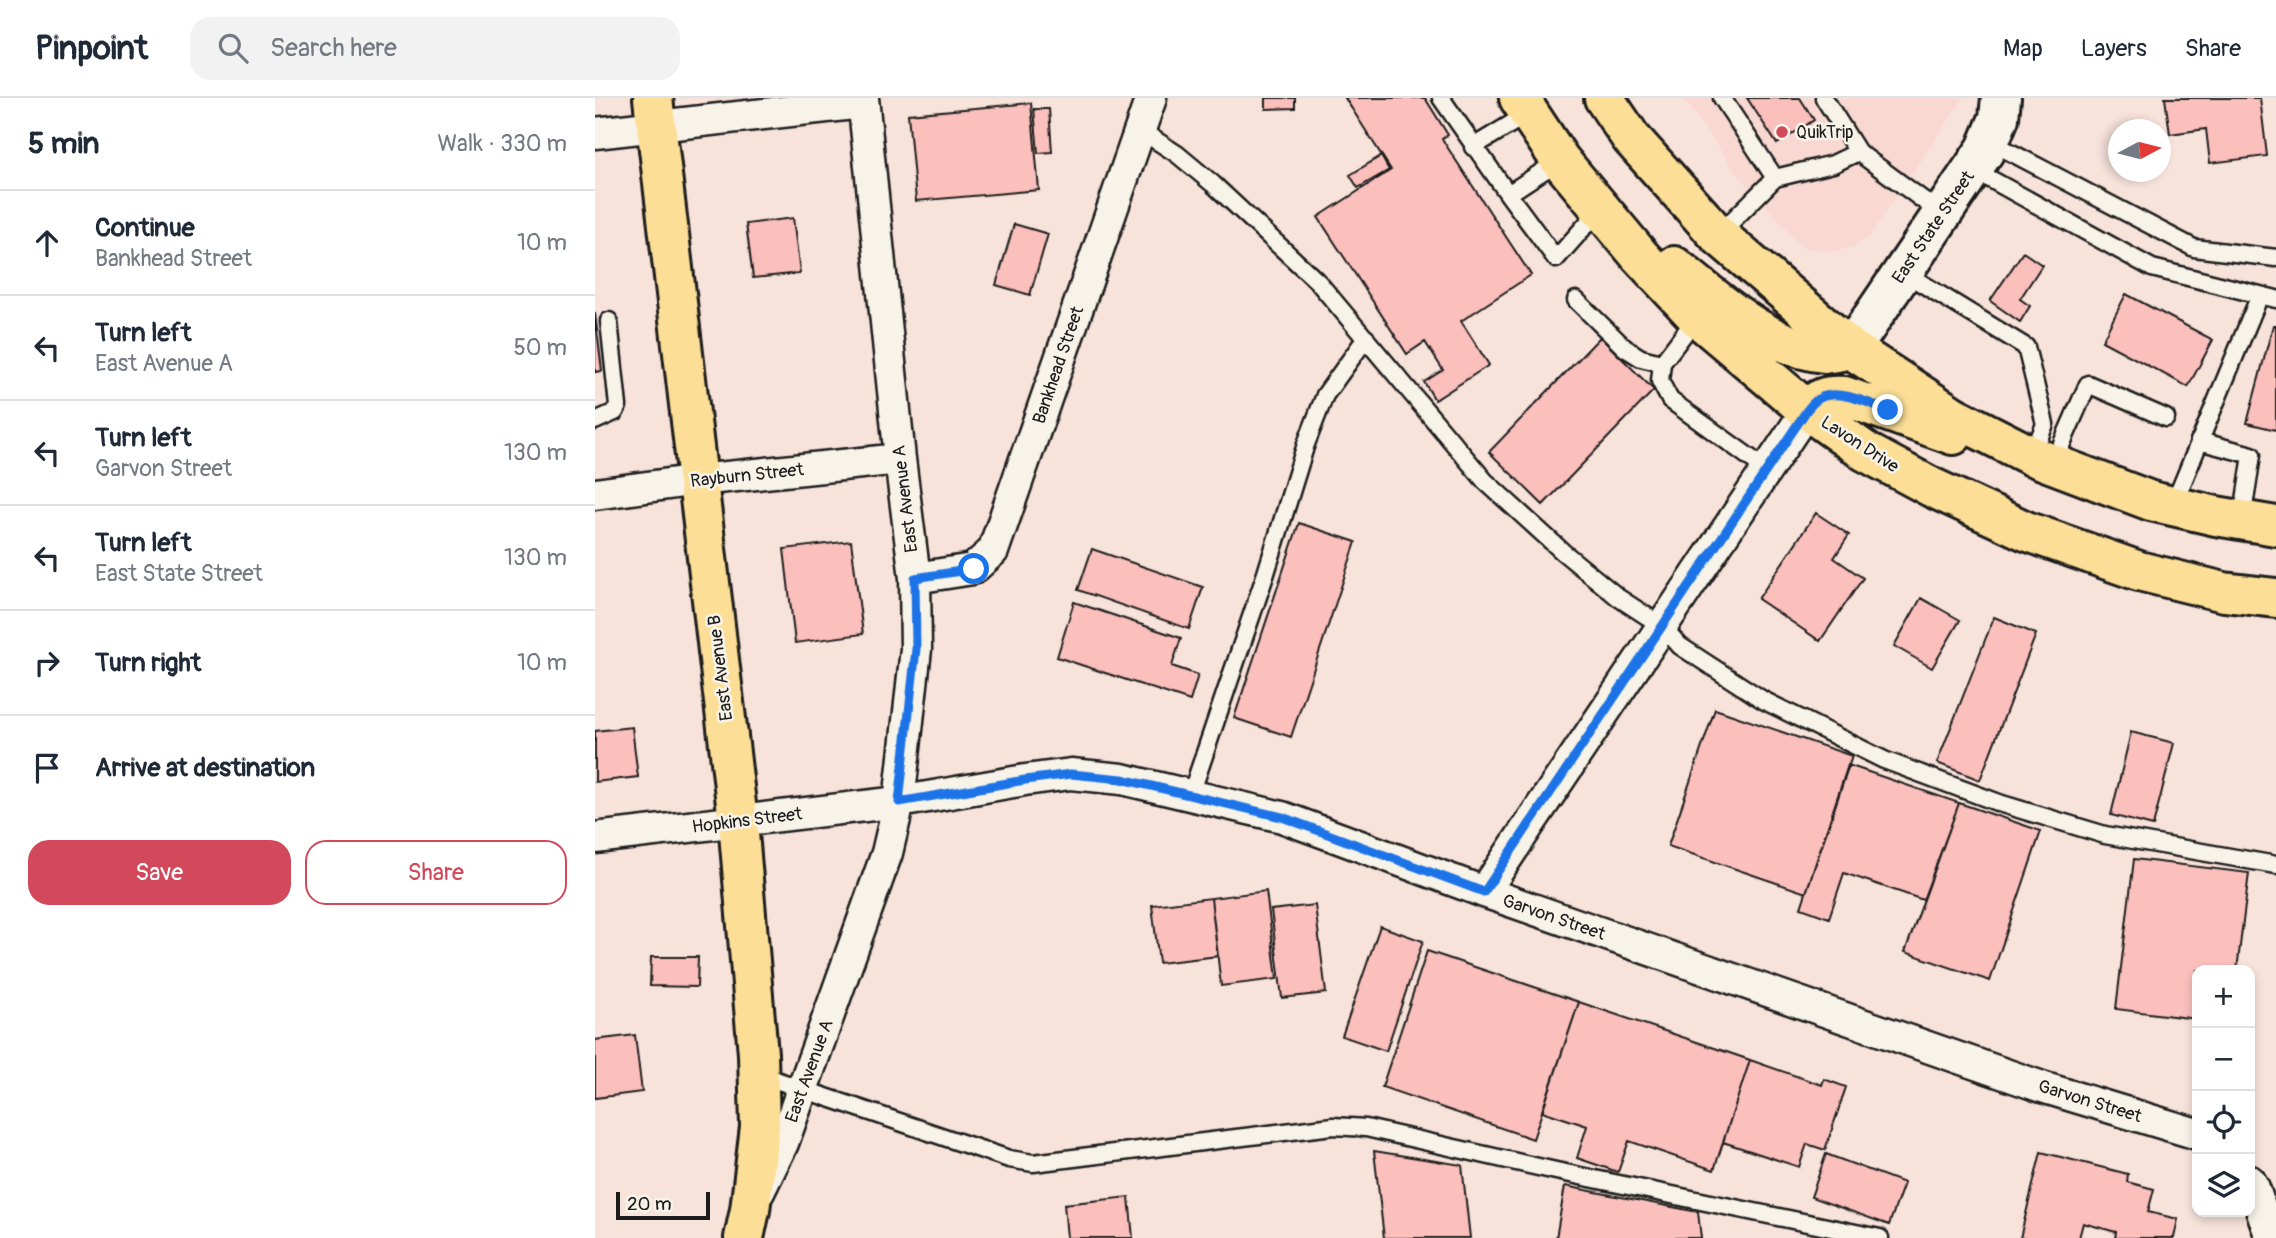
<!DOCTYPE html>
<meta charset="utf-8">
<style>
:root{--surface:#fff;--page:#f2f2f3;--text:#1f2937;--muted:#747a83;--line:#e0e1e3;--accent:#d1495b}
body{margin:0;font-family:Pangolin,sans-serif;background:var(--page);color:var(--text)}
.controls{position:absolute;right:21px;bottom:21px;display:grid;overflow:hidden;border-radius:14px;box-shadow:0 4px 10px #0003}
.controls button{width:63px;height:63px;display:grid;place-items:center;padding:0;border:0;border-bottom:2px solid var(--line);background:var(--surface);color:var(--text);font:35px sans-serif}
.compass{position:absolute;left:1513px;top:21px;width:63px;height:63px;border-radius:50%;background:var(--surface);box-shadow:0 4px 10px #0003;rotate:83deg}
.scale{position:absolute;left:21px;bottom:18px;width:94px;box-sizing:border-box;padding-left:7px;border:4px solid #1c1c1c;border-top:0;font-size:19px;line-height:24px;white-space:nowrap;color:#1c1c1c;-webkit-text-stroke:5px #f7f3e8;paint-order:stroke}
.stop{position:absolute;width:21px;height:21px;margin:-16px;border:5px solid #1a73e8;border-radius:50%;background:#fff}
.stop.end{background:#1a73e8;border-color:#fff;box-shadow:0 2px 7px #0008}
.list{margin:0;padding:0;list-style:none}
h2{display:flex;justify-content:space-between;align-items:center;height:91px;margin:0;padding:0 28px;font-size:30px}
h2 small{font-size:23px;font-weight:400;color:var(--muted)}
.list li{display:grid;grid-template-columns:46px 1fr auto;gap:21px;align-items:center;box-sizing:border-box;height:105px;padding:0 28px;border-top:2px solid var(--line)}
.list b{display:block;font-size:26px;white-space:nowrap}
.list p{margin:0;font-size:23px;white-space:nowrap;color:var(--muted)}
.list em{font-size:23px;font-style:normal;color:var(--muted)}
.actions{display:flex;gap:14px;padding:21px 28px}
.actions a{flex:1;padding:16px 0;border:2px solid var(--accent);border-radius:21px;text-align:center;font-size:24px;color:var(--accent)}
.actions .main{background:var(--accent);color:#fff}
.icon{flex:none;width:38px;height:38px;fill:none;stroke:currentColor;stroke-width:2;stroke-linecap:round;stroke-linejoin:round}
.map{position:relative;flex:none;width:1681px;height:1140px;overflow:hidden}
header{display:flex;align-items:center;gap:42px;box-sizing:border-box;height:98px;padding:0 35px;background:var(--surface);border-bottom:2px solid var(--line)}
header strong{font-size:33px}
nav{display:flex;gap:38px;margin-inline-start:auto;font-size:24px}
.search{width:490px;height:63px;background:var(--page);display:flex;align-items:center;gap:18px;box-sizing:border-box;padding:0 24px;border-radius:21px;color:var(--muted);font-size:26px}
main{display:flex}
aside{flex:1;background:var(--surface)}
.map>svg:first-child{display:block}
</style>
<header>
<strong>Pinpoint</strong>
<div class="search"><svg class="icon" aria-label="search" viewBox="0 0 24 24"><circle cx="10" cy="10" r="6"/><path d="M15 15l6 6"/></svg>Search here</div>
<nav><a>Map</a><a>Layers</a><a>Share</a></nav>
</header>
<main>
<aside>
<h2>5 min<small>Walk · 330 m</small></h2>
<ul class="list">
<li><svg class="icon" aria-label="ahead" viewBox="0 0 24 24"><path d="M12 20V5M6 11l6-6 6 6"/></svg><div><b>Continue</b><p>Bankhead Street</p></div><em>10 m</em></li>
<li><svg class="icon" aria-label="left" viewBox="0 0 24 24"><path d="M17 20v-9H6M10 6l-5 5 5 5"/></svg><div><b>Turn left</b><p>East Avenue A</p></div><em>50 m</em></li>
<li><svg class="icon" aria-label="left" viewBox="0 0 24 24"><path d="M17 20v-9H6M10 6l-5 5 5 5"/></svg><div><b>Turn left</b><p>Garvon Street</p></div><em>130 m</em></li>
<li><svg class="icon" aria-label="left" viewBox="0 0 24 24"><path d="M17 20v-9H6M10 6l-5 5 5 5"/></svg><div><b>Turn left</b><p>East State Street</p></div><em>130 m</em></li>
<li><svg class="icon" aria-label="right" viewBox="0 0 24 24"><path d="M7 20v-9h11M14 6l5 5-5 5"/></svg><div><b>Turn right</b></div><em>10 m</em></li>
<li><svg class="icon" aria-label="arrive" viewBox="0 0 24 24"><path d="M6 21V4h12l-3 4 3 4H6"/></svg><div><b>Arrive at destination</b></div></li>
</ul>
<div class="actions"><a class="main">Save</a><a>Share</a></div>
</aside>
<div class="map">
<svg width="1681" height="1140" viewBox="0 0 1681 1140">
<rect width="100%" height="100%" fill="#f8e3db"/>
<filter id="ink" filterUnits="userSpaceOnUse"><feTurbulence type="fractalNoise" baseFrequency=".0143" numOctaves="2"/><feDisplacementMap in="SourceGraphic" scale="14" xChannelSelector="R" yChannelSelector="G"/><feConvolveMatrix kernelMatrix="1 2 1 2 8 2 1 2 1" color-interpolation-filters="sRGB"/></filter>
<g filter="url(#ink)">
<path fill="#f9d8d2" d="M1088 0H1369L1274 139 1258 149 1237 154 1207 149 1140 73Z"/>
<path fill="#fbbfbc" stroke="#1c1c1c" stroke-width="2" d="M671 0H700V10L671 11Z
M750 0H830L853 37 847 41 936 177 866 223 894 267 840 302 829 284 848 272 830 244 812 256 723 119 796 72Z
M1152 0H1205L1219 22 1182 46Z
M1570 0H1665L1672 58 1615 65 1611 31 1575 36Z
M436 5 444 92 321 103 313 16Z
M439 11H454L457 54 443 55Z
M786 58 794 72 763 90 755 77Z
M198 120 205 175 158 180 151 126Z
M419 126 453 136 435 197 401 187Z
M1428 154 1447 167 1425 201 1435 208 1425 224 1395 203Z
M1531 196 1618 242 1593 289 1507 243Z
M0 215 7 273 0 274Z
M1678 227H1681V332L1652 325Z
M1005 239 1059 292 948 407 894 354Z
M1221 415 1254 437 1239 460 1268 480 1225 543 1163 501Z
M704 425 761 444 696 639 639 620Z
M256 443 268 536 200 545 189 451Z
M497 451 608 489 594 531 483 492Z
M1326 500 1365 522 1337 570 1299 548Z
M479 504 586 540 577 568 603 577 595 603 462 559Z
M1399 519 1441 536 1385 682 1342 665Z
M1120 611 1257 658 1211 795 1073 748Z
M37 629 43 679 0 684V633Z
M1536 634 1579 645 1558 728 1516 717Z
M1253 667 1364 705 1328 802 1249 775 1234 820 1206 810Z
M1364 705 1446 733 1395 883 1310 854Z
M1539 761 1654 775 1642 872H1602V921L1521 911Z
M671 793 682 881 626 888 616 800Z
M616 800 623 858 564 865 557 807Z
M720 807 731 895 687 900 676 812Z
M785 828 828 843 791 953 747 938Z
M832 853 984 904 938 1041 787 989Z
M56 859H103L102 889 55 888Z
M984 904 1155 962 1119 1072 1034 1043 1023 1074 982 1060 992 1028 947 1013Z
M40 937 47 994 0 1000V942Z
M1155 962 1227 987 1229 981 1251 989 1230 1052 1212 1046 1204 1069 1128 1044Z
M779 1053 867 1067 875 1140H789Z
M1446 1054 1533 1076 1532 1084 1559 1091 1553 1114 1583 1121 1579 1140H1520L1521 1134 1488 1125 1484 1140H1425Z
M1231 1056 1309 1085 1294 1127 1216 1099Z
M970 1088 1103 1114 1106 1140H961Z
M534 1099 538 1140H472L469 1106Z"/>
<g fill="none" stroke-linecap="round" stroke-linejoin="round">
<g stroke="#1c1c1c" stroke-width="21">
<path id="lane" d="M846 0 913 96 961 161 1005 111
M1127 0 1180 80
M1229 0 1263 54
M545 32 582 56 618 86 723 184 890 383 968 454 1024 500 1067 528 1085 548 1168 602 1289 662 1407 706 1510 737 1681 767
M1394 43 1599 150 1681 160
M878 49 934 15
M1377 71 1557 170 1681 201
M913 96 965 62
M1123 137 1180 80 1238 66 1263 54 1347 116
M1308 174 1431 249 1450 326 1437 358
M981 202 1030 250 1046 260 1067 265
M1102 219 1067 265 1065 283 1075 302 1172 372
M0 323 20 314 23 308 14 223
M1604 343 1657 357 1647 422
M1458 366 1493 286 1571 320
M1578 408 1665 197
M596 696 671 475 711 346 730 297 771 240
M163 976 414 1061 438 1065 738 1028 771 1030 961 1073 1285 1140"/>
</g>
<g stroke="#1c1c1c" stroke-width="35">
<path id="street" d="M0 35 268 5
M0 396 103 382 305 361
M320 480 378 471 398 453 556 0
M0 740 304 704 430 682 476 676 527 681 687 719 889 794 1447 989 1602 1036
M889 794 1212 312
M1655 1083 1659 1090 1676 1140
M164 1094 188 1045 292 755 304 704 321 551 320 480 305 361 268 0"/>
</g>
<g stroke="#1c1c1c" stroke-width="44">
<path id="secondary" d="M1256 251 1391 51 1404 20 1406 0"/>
</g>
<g stroke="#1c1c1c" stroke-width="44">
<path id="primary" d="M58 0 143 723 163 956 165 1029 155 1112 149 1140
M924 0 965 62 1045 158 1102 219 1212 312 1271 354 1336 389 1431 433 1544 473 1629 494 1681 500
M1009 0 1036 40 1123 137 1256 251 1358 318 1437 358 1556 403 1621 418 1681 428
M1079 168C1123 202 1170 248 1229 255 1237 256 1247 253 1256 251
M1212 312C1224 299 1231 297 1249 298L1358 337"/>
</g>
<use href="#lane" stroke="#f7f3e8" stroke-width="16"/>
<use href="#street" stroke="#f7f3e8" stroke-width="30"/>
<use href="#secondary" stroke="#f7f3e8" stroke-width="38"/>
<use href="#primary" stroke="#fcde96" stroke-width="38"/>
</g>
</g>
<g fill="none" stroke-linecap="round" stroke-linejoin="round" filter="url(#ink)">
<path stroke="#1a73e8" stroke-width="9" d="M379 471 320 480 321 551 304 704 430 682 476 676 527 681 687 719 889 794 1212 312C1216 307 1220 302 1225 300 1244 290 1275 306 1293 312"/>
</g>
<circle fill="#d1495b" stroke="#f7f3e8" stroke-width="2.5" cx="1187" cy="34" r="7"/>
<g text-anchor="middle" stroke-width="5" stroke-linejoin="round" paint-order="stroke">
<g font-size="18" fill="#1c1c1c" stroke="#f7f3e8" text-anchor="start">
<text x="1201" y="40">QuikTrip</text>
</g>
<g font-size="18" fill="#1c1c1c" stroke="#f7f3e8">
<text transform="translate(1338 129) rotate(-56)" y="6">East State Street</text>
<text transform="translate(463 267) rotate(-71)" y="6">Bankhead Street</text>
<text transform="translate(1265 346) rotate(33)" y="6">Lavon Drive</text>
<text transform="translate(152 377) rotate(-6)" y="6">Rayburn Street</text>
<text transform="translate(310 401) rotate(-97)" y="6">East Avenue A</text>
<text transform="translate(125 570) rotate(-97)" y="6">East Avenue B</text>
<text transform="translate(152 722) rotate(-7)" y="6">Hopkins Street</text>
<text transform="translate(959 819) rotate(19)" y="6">Garvon Street</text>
<text transform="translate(214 973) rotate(-70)" y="6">East Avenue A</text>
<text transform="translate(1495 1003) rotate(17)" y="6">Garvon Street</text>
</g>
</g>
</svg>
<div class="controls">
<button>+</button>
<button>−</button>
<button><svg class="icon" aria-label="locate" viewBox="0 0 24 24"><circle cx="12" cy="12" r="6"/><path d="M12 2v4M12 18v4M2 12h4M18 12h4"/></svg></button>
<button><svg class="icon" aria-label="layers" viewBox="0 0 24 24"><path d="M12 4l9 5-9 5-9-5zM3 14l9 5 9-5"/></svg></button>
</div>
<svg class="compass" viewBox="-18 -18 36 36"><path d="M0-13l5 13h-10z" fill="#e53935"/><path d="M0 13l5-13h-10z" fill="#747a83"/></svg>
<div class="scale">20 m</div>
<div class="stop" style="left:379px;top:471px"></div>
<div class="stop end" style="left:1293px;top:312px"></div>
</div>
</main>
